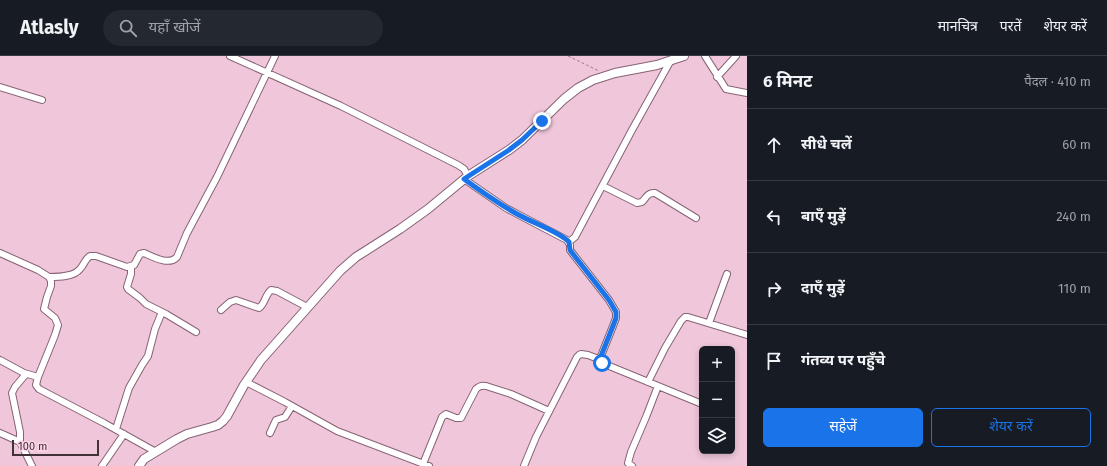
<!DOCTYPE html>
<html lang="hi">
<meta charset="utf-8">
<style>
:root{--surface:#171b24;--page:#242831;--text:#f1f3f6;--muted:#9ea1a6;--line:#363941;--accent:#1a73e8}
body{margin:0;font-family:"Fira Sans","Noto Sans Devanagari",sans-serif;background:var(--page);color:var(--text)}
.controls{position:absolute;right:12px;bottom:12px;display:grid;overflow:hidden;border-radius:6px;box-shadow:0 2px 6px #0003}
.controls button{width:36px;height:36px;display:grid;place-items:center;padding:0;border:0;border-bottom:1px solid var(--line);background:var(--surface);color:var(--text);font:20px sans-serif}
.scale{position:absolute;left:12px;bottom:10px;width:87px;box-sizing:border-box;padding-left:4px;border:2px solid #413138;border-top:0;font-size:11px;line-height:14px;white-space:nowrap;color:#413138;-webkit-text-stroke:3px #fcd3e7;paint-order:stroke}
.stop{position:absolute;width:12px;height:12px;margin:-9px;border:3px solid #1a73e8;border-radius:50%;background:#fff}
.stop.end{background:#1a73e8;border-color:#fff;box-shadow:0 1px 4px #0008}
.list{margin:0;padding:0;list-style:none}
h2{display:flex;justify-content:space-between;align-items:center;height:52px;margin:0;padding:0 16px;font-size:17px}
h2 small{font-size:13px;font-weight:400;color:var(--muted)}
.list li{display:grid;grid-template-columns:26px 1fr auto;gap:12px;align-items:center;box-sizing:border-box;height:72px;padding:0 16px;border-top:1px solid var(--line)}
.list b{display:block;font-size:15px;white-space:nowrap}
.list em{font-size:13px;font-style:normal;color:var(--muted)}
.actions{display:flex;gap:8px;padding:12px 16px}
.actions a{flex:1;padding:9px 0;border:1px solid var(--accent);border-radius:6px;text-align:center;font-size:14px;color:var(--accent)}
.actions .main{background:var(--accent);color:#fff}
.icon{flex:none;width:22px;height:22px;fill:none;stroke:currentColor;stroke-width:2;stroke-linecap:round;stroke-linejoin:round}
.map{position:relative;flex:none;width:747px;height:410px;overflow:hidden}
header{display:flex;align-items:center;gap:24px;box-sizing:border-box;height:56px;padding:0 20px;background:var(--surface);border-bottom:1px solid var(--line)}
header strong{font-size:19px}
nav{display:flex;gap:22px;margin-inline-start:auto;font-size:14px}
.search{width:280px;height:36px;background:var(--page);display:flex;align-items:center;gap:10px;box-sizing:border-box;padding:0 14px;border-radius:22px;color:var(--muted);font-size:15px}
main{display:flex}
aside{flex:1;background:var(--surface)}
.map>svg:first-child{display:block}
</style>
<header>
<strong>Atlasly</strong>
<div class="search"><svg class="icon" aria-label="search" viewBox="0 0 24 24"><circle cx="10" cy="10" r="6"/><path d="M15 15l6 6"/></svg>यहाँ खोजें</div>
<nav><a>मानचित्र</a><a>परतें</a><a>शेयर करें</a></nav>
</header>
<main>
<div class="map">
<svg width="747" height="410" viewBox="0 0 747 410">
<rect width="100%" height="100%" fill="#efc6da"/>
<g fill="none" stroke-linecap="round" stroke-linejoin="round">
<g stroke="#876375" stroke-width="8">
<path id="minor" d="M230 0 341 50 458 109 464 113 468 120
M705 0 726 33 747 37
M717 21 736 0
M0 31 42 44
M464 123 506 152 521 160 567 184 570 189V194L573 198 609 244 616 256V262L613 270 601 300V304L602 307 702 348
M603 130 637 147 642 146C646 142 648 136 655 137L696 162
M569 186 575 181 632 74 671 4
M0 197 38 214 49 221 51 225V230L47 241 44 253 55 262 58 269 55 279 38 321 36 329 39 333 104 367 156 396
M131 211V218L127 231 128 233 140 242 146 248 166 258 196 276
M49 221C58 221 74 221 80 213 84 209 85 203 90 200H96L127 211 134 209 140 198 144 197C153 201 169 210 177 201L187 177 217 121 275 0
M221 254 230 246 236 244 259 252C265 248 265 239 271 234L277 235 307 251
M709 267 727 218
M0 304 24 317 38 321
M246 326 285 346 337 375 429 410
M648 326 665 292 681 265 685 261H688L747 279
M116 373 129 332 142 309 148 300 155 273 162 256
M0 377 20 386 32 410
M270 377 276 364 285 361 292 350
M20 386V376L12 337 15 331 26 318
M423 408 442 361 446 358 456 362H461L476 333C479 330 482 329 486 330L511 338 549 355
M102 410 124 378
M524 410 536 381 577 301 579 299 581 298 588 299 601 304
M632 410 628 407 631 396 646 361 658 330"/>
</g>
<g stroke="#876375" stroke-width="10">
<path id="tertiary" d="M139 410 144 403 177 383 187 378 212 371 218 369 223 365 227 360 244 329 261 304 340 215 356 201 400 173 428 153 468 120 509 94 522 84 564 43 578 32 593 24 615 17 657 9 684 0"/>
</g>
<path stroke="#9e808e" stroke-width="1" stroke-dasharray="3 2" stroke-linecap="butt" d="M568 0 599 15"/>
<use href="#minor" stroke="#fff" stroke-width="6"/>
<use href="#tertiary" stroke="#fff" stroke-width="8"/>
</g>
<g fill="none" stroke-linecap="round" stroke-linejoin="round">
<path stroke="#1a73e8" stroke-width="5" d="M542 65 522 84 509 94 464 123C482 136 500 149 519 159 533 167 560 176 569 186L570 194 573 198 609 244 616 256V262L613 270 601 300V304L602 307"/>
</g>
</svg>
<div class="controls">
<button>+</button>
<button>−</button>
<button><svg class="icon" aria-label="layers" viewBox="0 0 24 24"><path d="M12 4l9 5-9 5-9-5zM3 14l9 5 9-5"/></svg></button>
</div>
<div class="scale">100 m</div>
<div class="stop" style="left:602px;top:307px"></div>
<div class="stop end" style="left:542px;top:65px"></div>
</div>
<aside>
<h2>6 मिनट<small>पैदल · 410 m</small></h2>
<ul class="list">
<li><svg class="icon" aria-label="ahead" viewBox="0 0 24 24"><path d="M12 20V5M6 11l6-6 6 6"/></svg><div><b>सीधे चलें</b></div><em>60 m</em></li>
<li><svg class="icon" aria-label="left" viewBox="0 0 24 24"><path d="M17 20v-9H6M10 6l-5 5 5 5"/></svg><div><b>बाएँ मुड़ें</b></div><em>240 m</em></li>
<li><svg class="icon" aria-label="right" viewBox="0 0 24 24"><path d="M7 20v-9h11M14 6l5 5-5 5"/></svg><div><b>दाएँ मुड़ें</b></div><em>110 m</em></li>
<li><svg class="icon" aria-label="arrive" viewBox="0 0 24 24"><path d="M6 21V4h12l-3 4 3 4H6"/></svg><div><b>गंतव्य पर पहुँचे</b></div></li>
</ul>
<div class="actions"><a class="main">सहेजें</a><a>शेयर करें</a></div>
</aside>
</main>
